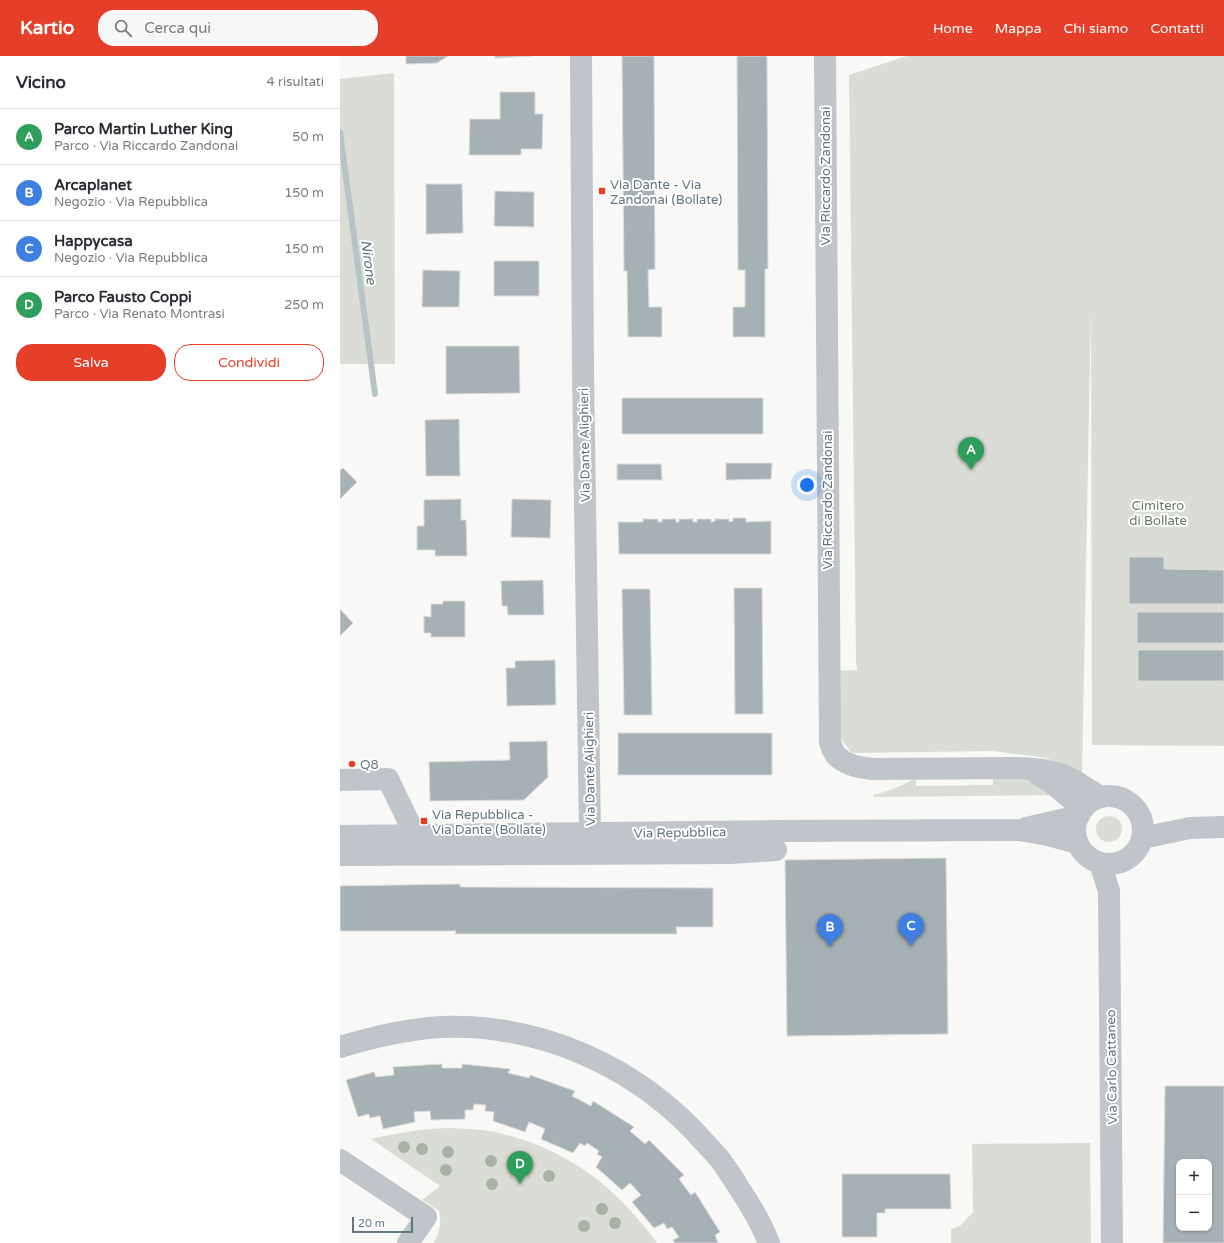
<!DOCTYPE html>
<html lang="it">
<meta charset="utf-8">
<style>
:root{--surface:#fff;--page:#f7f7f7;--text:#2b2b33;--muted:#7c7c81;--line:#e1e1e2;--accent:#e53e29}
body{margin:0;font-family:"Varela Round",sans-serif;background:var(--page);color:var(--text)}
.controls{position:absolute;right:12px;bottom:12px;display:grid;overflow:hidden;border-radius:8px;box-shadow:0 1px 3px #0004}
.controls button{width:36px;height:36px;display:grid;place-items:center;padding:0;border:0;border-bottom:1px solid var(--line);background:var(--surface);color:var(--text);font:20px sans-serif}
.scale{position:absolute;left:12px;bottom:10px;width:61px;box-sizing:border-box;padding-left:4px;border:2px solid #637781;border-top:0;font-size:11px;line-height:14px;white-space:nowrap;color:#637781;-webkit-text-stroke:3px #fff;paint-order:stroke}
.you{position:absolute;left:467px;top:429px;width:14px;height:14px;margin:-10px;border:3px solid #fff;border-radius:50%;background:#1a73e8;box-shadow:0 0 0 6px #1a73e833}
.badge{display:grid;place-items:center;width:26px;height:26px;border-radius:50%;background:var(--accent);color:#fff;font-size:13px;font-weight:700}
.pin{position:absolute;translate:-50% -33px;filter:drop-shadow(0 1px 2px #0008)}
.pin::after{content:'';position:absolute;top:21px;width:14px;height:12px;background:inherit;clip-path:polygon(0 0,100% 0,50% 100%)}
.list{margin:0;padding:0;list-style:none}
h2{display:flex;justify-content:space-between;align-items:center;height:52px;margin:0;padding:0 16px;font-size:17px}
h2 small{font-size:13px;font-weight:400;color:var(--muted)}
.list li{display:grid;grid-template-columns:26px 1fr auto;gap:12px;align-items:center;box-sizing:border-box;height:56px;padding:0 16px;border-top:1px solid var(--line)}
.list b{display:block;font-size:15px;white-space:nowrap}
.list p{margin:0;font-size:13px;white-space:nowrap;color:var(--muted)}
.list em{font-size:13px;font-style:normal;color:var(--muted)}
.actions{display:flex;gap:8px;padding:12px 16px}
.actions a{flex:1;padding:9px 0;border:1px solid var(--accent);border-radius:16px;text-align:center;font-size:14px;color:var(--accent)}
.actions .main{background:var(--accent);color:#fff}
.icon{flex:none;width:22px;height:22px;fill:none;stroke:currentColor;stroke-width:2;stroke-linecap:round;stroke-linejoin:round}
.map{position:relative;flex:none;width:884px;height:1187px;overflow:hidden}
header{display:flex;align-items:center;gap:24px;box-sizing:border-box;height:56px;padding:0 20px;background:var(--accent);color:#fff}
header strong{font-size:19px}
nav{display:flex;gap:22px;margin-inline-start:auto;font-size:14px}
.search{width:280px;height:36px;background:var(--page);display:flex;align-items:center;gap:10px;box-sizing:border-box;padding:0 14px;border-radius:16px;color:var(--muted);font-size:15px}
main{display:flex}
aside{flex:1;background:var(--surface)}
.map>svg:first-child{display:block}
</style>
<header>
<strong>Kartio</strong>
<div class="search"><svg class="icon" aria-label="search" viewBox="0 0 24 24"><circle cx="10" cy="10" r="6"/><path d="M15 15l6 6"/></svg>Cerca qui</div>
<nav><a>Home</a><a>Mappa</a><a>Chi siamo</a><a>Contatti</a></nav>
</header>
<main>
<aside>
<h2>Vicino<small>4 risultati</small></h2>
<ul class="list">
<li><span class="badge" style="background:#2e9e5b">A</span><div><b>Parco Martin Luther King</b><p>Parco · Via Riccardo Zandonai</p></div><em>50 m</em></li>
<li><span class="badge" style="background:#3f7fe0">B</span><div><b>Arcaplanet</b><p>Negozio · Via Repubblica</p></div><em>150 m</em></li>
<li><span class="badge" style="background:#3f7fe0">C</span><div><b>Happycasa</b><p>Negozio · Via Repubblica</p></div><em>150 m</em></li>
<li><span class="badge" style="background:#2e9e5b">D</span><div><b>Parco Fausto Coppi</b><p>Parco · Via Renato Montrasi</p></div><em>250 m</em></li>
</ul>
<div class="actions"><a class="main">Salva</a><a>Condividi</a></div>
</aside>
<div class="map">
<svg width="884" height="1187" viewBox="0 0 884 1187">
<rect width="100%" height="100%" fill="#f8f8f6"/>
<path fill="#d9ddd5" d="M567 0H884V690L752 689 751 251 742 718 706 702 653 695 512 697 498 679V615L517 614 516 605 509 19Z
M54 17 55 308H0V23Z
M576 722V730L653 729V722H688L713 739 533 741V739C549 735 562 730 576 722Z
M756 773a13 13 0 1 1 26 0a13 13 0 1 1-26 0Z
M108 1072C126 1073 145 1073 163 1078 230 1095 277 1132 317 1187H94C99 1175 102 1169 99 1155L82 1144 100 1130 31 1083C57 1077 81 1073 108 1072Z
M750 1087 751 1187H611V1173L620 1170 633 1156 632 1088Z"/>
<g fill="none" stroke-linecap="round" stroke-linejoin="round">
<path stroke="#b5c5c7" stroke-width="6" d="M0 76 35 338"/>
</g>
<path fill="#a6b1b5" stroke="#dadad8" fill-rule="evenodd" d="M66 0H108L97 7 66 8Z
M155 0H191L155 2Z
M282 0H314L315 213 308 214 309 251H322V281H288L287 215H284Z
M397 0H427L428 213H425V281H393V251H405V214H398Z
M160 36H195V58H203L202 93H181V99H129L130 63H160Z
M86 128H122L123 177 86 178Z
M155 135 194 136V171L154 170Z
M154 205H199V240H154Z
M83 214 120 215 119 251H82Z
M106 290H179L180 337 106 338Z
M282 342H423V378H282Z
M119 363 120 420H86L85 364Z
M386 407H432L431 423 386 424Z
M277 408H321L322 424H277Z
M3 412 17 426 0 443V414Z
M121 443V464H126L127 500H95V494H77V470H84V444Z
M172 443 211 444 210 482 171 481Z
M393 462H406V466L431 465V498H279L278 466H303V463H318V466H322V463H336V466H339V463H353V466H357V463H371V466L375 465V463H389V466L393 465Z
M789 501H824V513L884 514V548H789Z
M203 524 204 559H168L167 550H162L161 525Z
M394 532H422L423 658H395Z
M282 533H310L312 659H284Z
M103 545H125V581H91V577H84V560L91 561V548H103Z
M0 553 13 567 0 580Z
M797 556H884V587H797Z
M798 594H884V625H798Z
M215 604 216 649 167 650 166 612H175V605Z
M278 677H432V719H278Z
M207 685 208 721 184 744 90 745 89 706 170 704 169 686Z
M606 802 608 978 447 980 445 804Z
M120 828V831H122L373 832V871H336L337 878H115L116 875H0V830Z
M102 1008V1012H122V1008L170 1013 168 1017 189 1022 190 1019 235 1035 232 1040 251 1050 253 1045 294 1071 290 1075 305 1088 309 1084 344 1119 339 1123 351 1139 355 1136 380 1176 375 1179 378 1187H335L333 1184 339 1181 332 1171 327 1173 324 1167 314 1172 292 1146 301 1139 290 1127 282 1134 256 1111 262 1101 257 1098 259 1095 247 1087 245 1090 240 1087 233 1097 201 1083 205 1073 189 1066 185 1076 153 1065 154 1056 145 1055 146 1049 134 1048 133 1054H125V1063L91 1064 90 1055 74 1056 75 1066 43 1073 40 1060 30 1062 29 1058 18 1061 6 1024 34 1016 36 1021 54 1019 53 1011Z
M825 1030H884V1187H823ZM839 1106H869V1172H839Z
M502 1118H610L611 1153H545V1157H537V1181H502Z"/>
<g fill="none" stroke-linecap="round" stroke-linejoin="round">
<path stroke="#bfc5c8" stroke-width="22" d="M241 0 243 315 250 777
M485 0 490 686C491 690 493 695 495 698 504 709 519 711 531 713L679 712C697 713 715 714 732 723 742 729 751 736 762 741
M699 719 711 726 743 753
M0 724 48 723 75 779
M735 774a34 34 0 1 1 68 0a34 34 0 1 1-68 0Z
M686 772 739 760
M0 780 436 775 679 774 708 779 738 787
M802 782 850 772 884 771
M0 799 390 797 436 794
M760 807 769 835 772 1187
M0 991C33 981 67 973 101 971 202 967 300 1012 366 1088 372 1095 379 1101 384 1109 389 1116 394 1124 399 1132 411 1150 421 1167 429 1187
M0 1104 86 1161 68 1187"/>
</g>
<g fill="#a9b2a5">
<circle cx="64" cy="1091" r="6"/>
<circle cx="82" cy="1093" r="6"/>
<circle cx="108" cy="1096" r="6"/>
<circle cx="151" cy="1105" r="6"/>
<circle cx="184" cy="1109" r="6"/>
<circle cx="106" cy="1114" r="6"/>
<circle cx="209" cy="1120" r="6"/>
<circle cx="152" cy="1128" r="6"/>
<circle cx="262" cy="1153" r="6"/>
<circle cx="275" cy="1167" r="6"/>
<circle cx="244" cy="1170" r="6"/>
</g>
<g fill="#e53e29" stroke="#fff" stroke-width="1.5">
<rect x="258" y="131" width="8" height="8" rx="2"/>
<circle cx="12" cy="708" r="4"/>
<rect x="80" y="761" width="8" height="8" rx="2"/>
</g>
<g text-anchor="middle" stroke-width="4" stroke-linejoin="round" paint-order="stroke">
<g font-size="13" fill="#637781" stroke="#fff">
<text transform="translate(485 120) rotate(-90)" y="5">Via Riccardo Zandonai</text>
<text transform="translate(244 389) rotate(-91)" y="5">Via Dante Alighieri</text>
<text transform="translate(487 444) rotate(-90)" y="5">Via Riccardo Zandonai</text>
<text transform="translate(249 713) rotate(-91)" y="5">Via Dante Alighieri</text>
<text transform="translate(340 776) rotate(-1)" y="5">Via Repubblica</text>
<text transform="translate(771 1011) rotate(-91)" y="5">Via Carlo Cattaneo</text>
</g>
<g font-size="13" fill="#637781" stroke="#fff" text-anchor="start">
<text x="270" y="133">Via Dante - Via<tspan x="270" dy="15">Zandonai (Bollate)</tspan></text>
<text x="20" y="713">Q8</text>
<text x="92" y="763">Via Repubblica -<tspan x="92" dy="15">Via Dante (Bollate)</tspan></text>
</g>
<g font-size="13" fill="#697962" stroke="#fff">
<text x="818" y="454">Cimitero<tspan x="818" dy="15">di Bollate</tspan></text>
</g>
<g font-size="14" font-style="italic" fill="#5e777c" stroke="#fff">
<text transform="translate(29 206) rotate(82)" y="5">Nirone</text>
</g>
</g>
</svg>
<div class="controls">
<button>+</button>
<button>−</button>
</div>
<div class="scale">20 m</div>
<div class="you"></div>
<div class="pin badge" style="left:631px;top:414px;background:#2e9e5b">A</div>
<div class="pin badge" style="left:490px;top:891px;background:#3f7fe0">B</div>
<div class="pin badge" style="left:571px;top:890px;background:#3f7fe0">C</div>
<div class="pin badge" style="left:180px;top:1128px;background:#2e9e5b">D</div>
</div>
</main>
